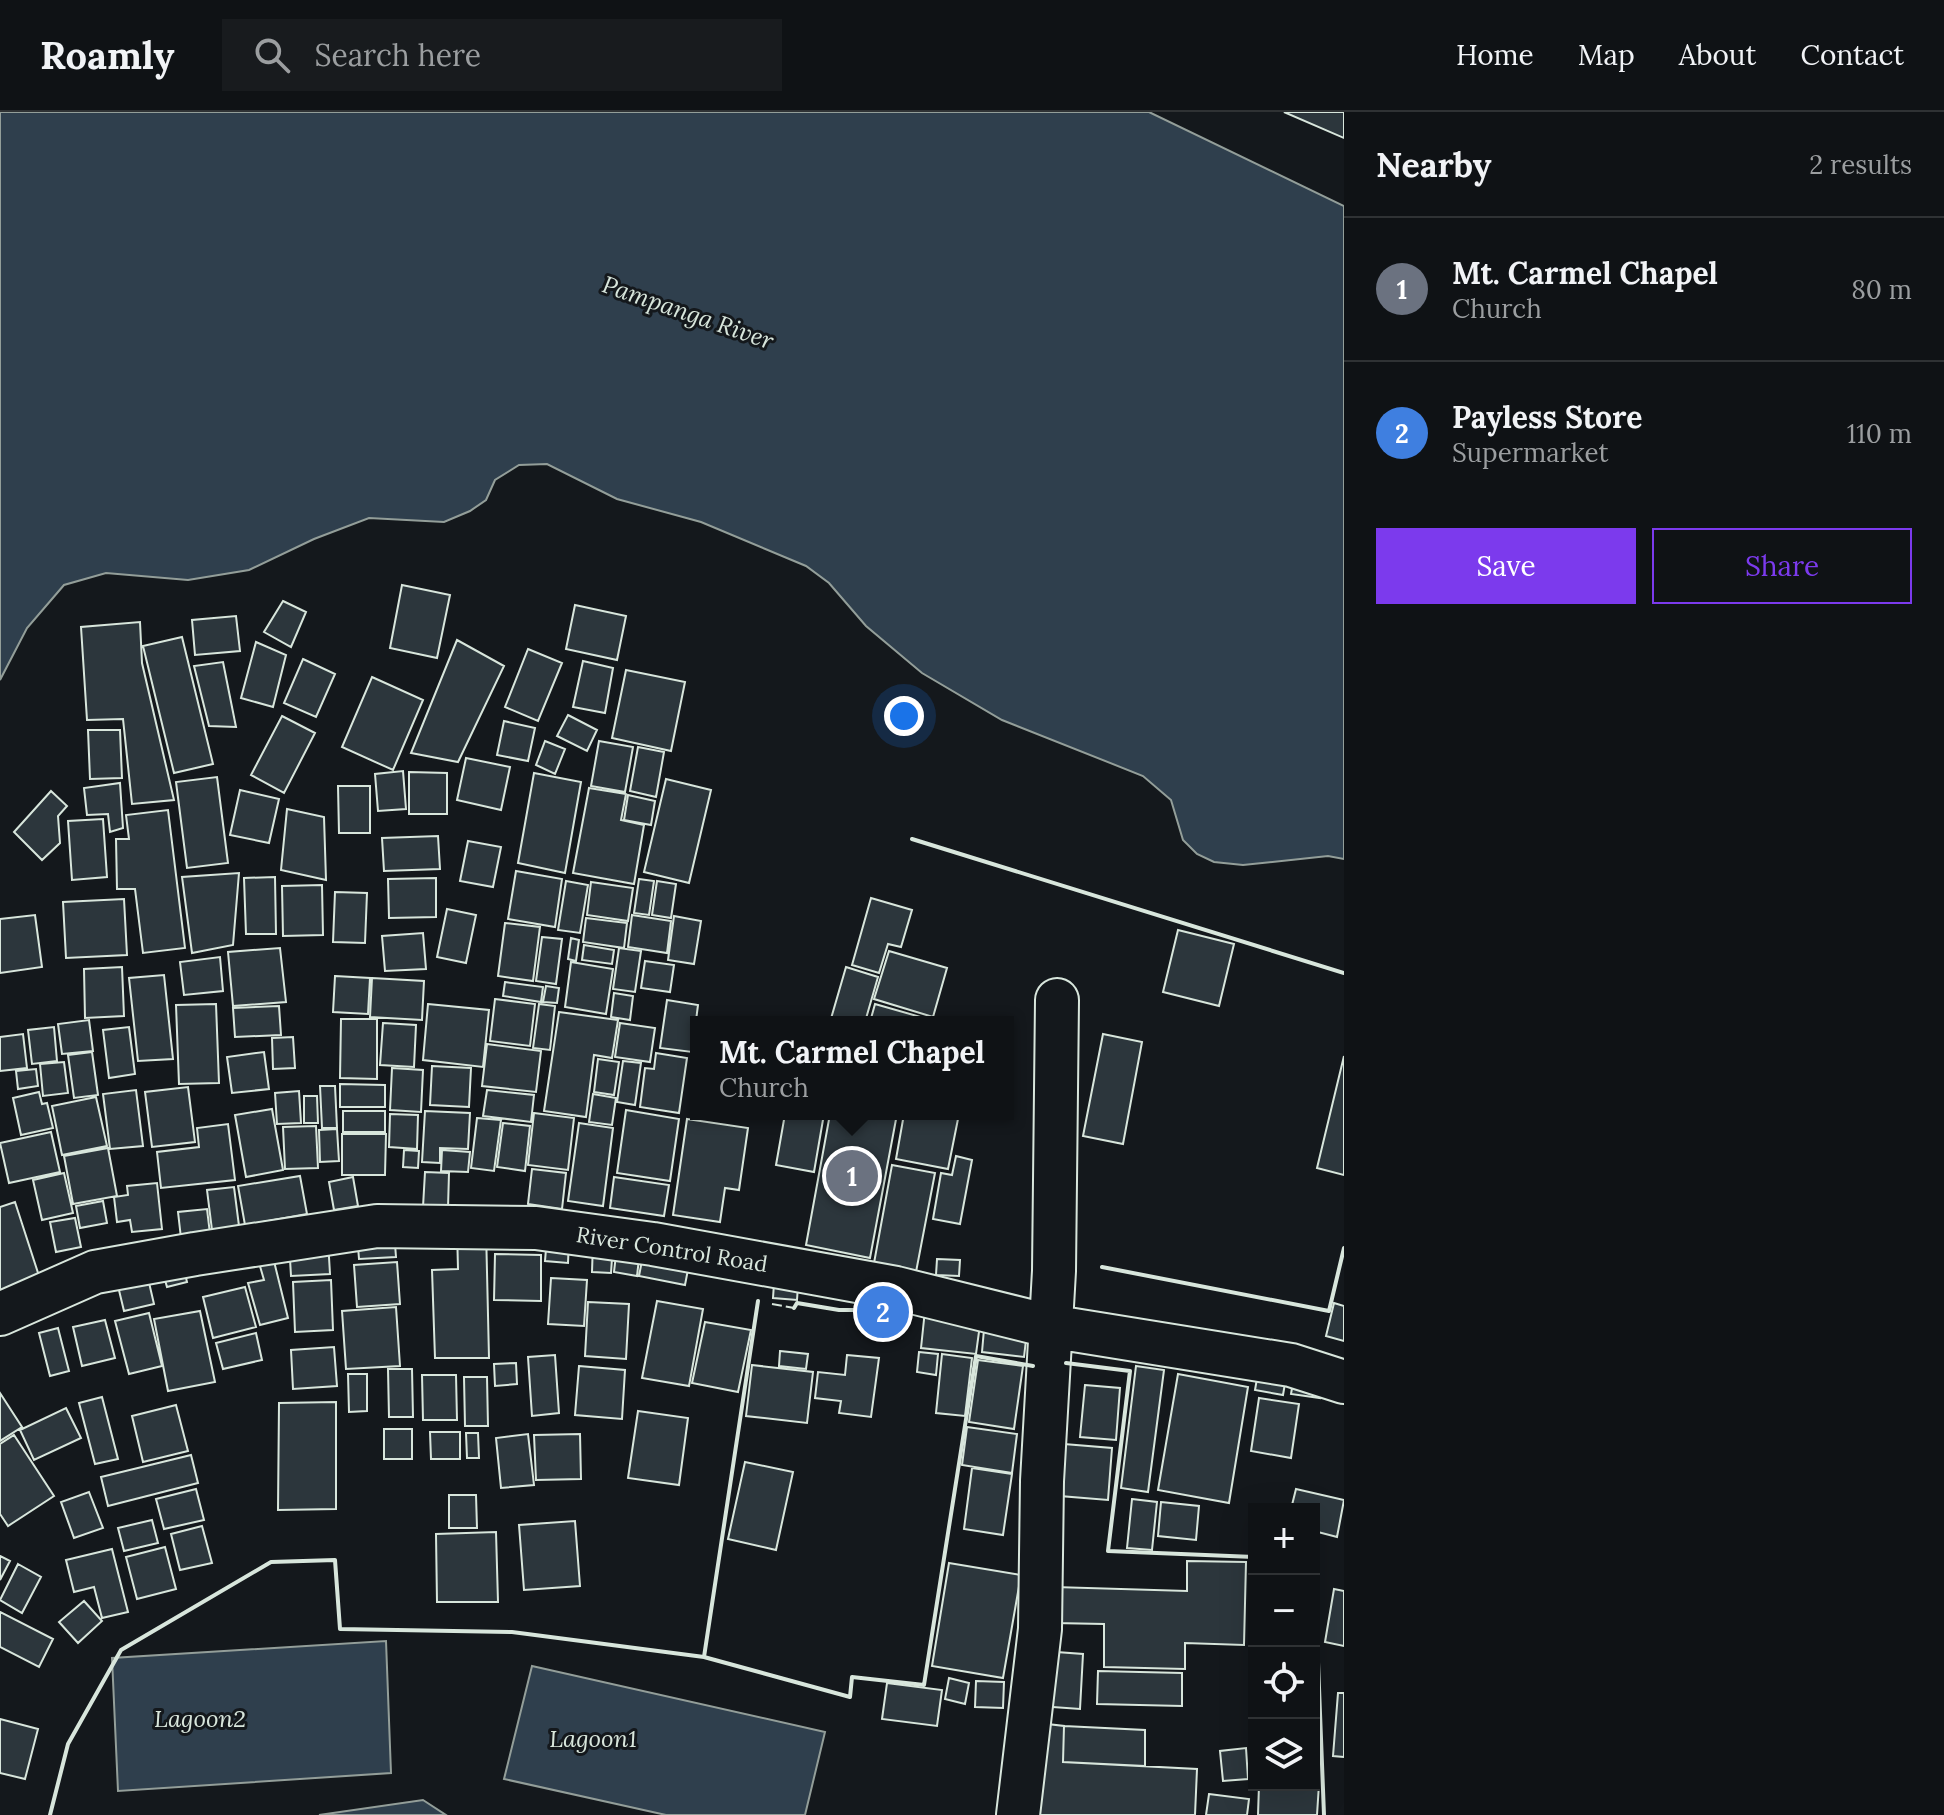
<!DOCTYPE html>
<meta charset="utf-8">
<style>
:root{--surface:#0f1215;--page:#181b1e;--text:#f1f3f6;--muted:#9b9ea0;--line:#2f3234;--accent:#7c3aed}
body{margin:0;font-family:Lora,serif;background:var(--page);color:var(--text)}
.controls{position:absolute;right:24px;bottom:24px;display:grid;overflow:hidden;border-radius:0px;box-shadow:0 8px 32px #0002}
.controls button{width:72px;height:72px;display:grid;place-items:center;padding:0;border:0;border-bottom:2px solid var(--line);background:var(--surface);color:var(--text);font:40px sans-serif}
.you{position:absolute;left:904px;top:604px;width:28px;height:28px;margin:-20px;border:6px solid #fff;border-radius:50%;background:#1a73e8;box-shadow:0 0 0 12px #1a73e833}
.badge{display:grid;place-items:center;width:52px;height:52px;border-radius:50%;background:var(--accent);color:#fff;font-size:26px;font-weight:700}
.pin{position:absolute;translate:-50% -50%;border:4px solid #fff;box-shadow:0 2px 8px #0006}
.popup{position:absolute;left:690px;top:904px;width:324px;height:104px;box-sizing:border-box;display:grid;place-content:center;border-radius:0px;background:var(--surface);filter:drop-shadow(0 2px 6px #0005);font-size:26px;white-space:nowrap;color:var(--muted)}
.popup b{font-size:30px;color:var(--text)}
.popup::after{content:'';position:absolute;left:50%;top:100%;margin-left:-16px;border:16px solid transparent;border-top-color:var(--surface)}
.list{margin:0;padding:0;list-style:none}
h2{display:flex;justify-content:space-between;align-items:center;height:104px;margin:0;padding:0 32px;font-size:34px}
h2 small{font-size:26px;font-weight:400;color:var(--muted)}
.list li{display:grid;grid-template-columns:52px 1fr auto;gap:24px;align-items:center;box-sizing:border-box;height:144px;padding:0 32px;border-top:2px solid var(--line)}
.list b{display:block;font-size:30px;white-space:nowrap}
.list p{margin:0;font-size:26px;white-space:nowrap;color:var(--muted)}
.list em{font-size:26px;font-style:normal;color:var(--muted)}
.actions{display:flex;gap:16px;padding:24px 32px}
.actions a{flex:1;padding:18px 0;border:2px solid var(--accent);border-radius:0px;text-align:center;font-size:28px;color:var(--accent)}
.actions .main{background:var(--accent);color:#fff}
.icon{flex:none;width:44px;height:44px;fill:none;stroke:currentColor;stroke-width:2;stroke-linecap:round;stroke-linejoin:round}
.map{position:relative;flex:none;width:1344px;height:1703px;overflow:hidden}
header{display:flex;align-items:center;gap:48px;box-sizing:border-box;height:112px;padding:0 40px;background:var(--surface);border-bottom:2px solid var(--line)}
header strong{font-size:38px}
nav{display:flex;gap:44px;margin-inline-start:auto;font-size:28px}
.search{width:560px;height:72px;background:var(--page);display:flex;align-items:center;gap:20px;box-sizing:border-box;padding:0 28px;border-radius:0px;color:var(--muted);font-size:30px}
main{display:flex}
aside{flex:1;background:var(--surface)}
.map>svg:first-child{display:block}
</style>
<header>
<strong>Roamly</strong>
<div class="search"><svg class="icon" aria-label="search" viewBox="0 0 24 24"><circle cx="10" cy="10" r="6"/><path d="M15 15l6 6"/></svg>Search here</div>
<nav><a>Home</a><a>Map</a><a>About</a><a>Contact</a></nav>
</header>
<main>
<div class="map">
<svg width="1344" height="1703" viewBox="0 0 1344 1703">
<rect width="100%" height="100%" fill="#14181c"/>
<path fill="#2f3f4d" stroke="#939e99" stroke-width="2" d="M0 0H1149L1344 94V747L1328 744 1243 753 1214 750 1197 742 1183 728 1171 688 1143 664 1002 608 922 561 866 514 829 471 806 454 701 410 617 387 547 352 519 353 495 368 486 388 470 399 444 410 369 406 314 427 249 458 188 468 106 461 64 473 27 516 0 568Z
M386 1529 391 1661 118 1679 112 1546Z
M532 1554 825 1620 805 1703H666L504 1667Z
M423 1688 446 1703H319Z"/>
<path fill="#2c363c" stroke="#d8e6dc" stroke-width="2" d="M1284 0H1344V26Z
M402 473 450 483 437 546 390 536Z
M283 489 306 500 291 535 264 520Z
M575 493 626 504 617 548 566 537Z
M236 504 240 539 195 543 192 508Z
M140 510 142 551 174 688 132 692 123 607 87 608 81 515Z
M182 525 213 652 174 661 143 534Z
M457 528 504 554 458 650 411 641Z
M256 530 286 543 273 595 241 586Z
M528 537 562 551 538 609 505 595Z
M303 547 335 562 316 605 284 591Z
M583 549 613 556 605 601 573 595Z
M223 550 236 615 209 614 194 554Z
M626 558 685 570 671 639 612 626Z
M372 565 423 588 393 658 342 635Z
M568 603 597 618 587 639 557 624Z
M282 604 315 621 284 681 251 663Z
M504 609 535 616 528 649 497 643Z
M88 618H120L122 666 90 667Z
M545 629 565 637 555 662 536 653Z
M599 629 633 635 625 680 591 674Z
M638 635 664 640 656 685 630 679Z
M466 646 510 655 501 698 457 688Z
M403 659 406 697 378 699 375 662Z
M409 660 447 661V702H409Z
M534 661 581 670 565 761 518 751Z
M217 665 228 751 187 756 176 670Z
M666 667 711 678 689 771 644 760Z
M120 671 123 716 110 720 108 702 87 703 84 676Z
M338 674H370V721H339Z
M589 676 626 682 621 708 644 713 634 772 573 761Z
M240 678 279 687 269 731 230 723Z
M51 679 67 694 58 704 60 731 42 748 14 720Z
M628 683 655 689 651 713 624 708Z
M287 697 324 705 326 768 281 758Z
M168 698 185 836 143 841 135 777H117L116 727H129L126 703Z
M103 707 107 765 72 768 68 709Z
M438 724 440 757 384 759 382 726Z
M468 729 501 735 493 775 460 769Z
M516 759 562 767 555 815 508 807Z
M239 761 233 833 192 841 182 765Z
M275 765 276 822H246L244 766Z
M436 766V805L389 806 388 767Z
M639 767 654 769 649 803 634 801Z
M566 769 588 773 580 821 558 818Z
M657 769 676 772 671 806 652 803Z
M591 770 633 776 628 809 587 803Z
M322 773 323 823 283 824 282 774Z
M335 780 367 781 365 831 333 830Z
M871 786 912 798 901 835 888 832 879 861 852 853Z
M124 787 127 843 66 846 63 790Z
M447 797 476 803 466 851 437 845Z
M35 803 42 855 0 861V807Z
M632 803 671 809 667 841 628 835Z
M674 804 701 809 694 852 668 848Z
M586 806 627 811 624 836 583 830Z
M505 811 540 815 533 869 498 864Z
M1178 818 1234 832 1219 894 1163 880Z
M423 821 426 857 385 859 382 824Z
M542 825 562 827 556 872 536 869Z
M571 826 579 828 576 849 568 847Z
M584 833 614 838 612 852 582 848Z
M280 836 286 890 233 894 228 840Z
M619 836 641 839 635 880 613 877Z
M889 839 947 856 933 905 874 887Z
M220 845 223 879 184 883 180 850Z
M645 849 674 853 670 880 641 876Z
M571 850 613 857 606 902 565 895Z
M122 855 124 904 85 906 84 857Z
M846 855 878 865 865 910H830Z
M164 863 173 947 138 949 129 866Z
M335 864 370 866 368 902 333 900Z
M372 866 424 869 422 908 370 905Z
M505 870 543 875 541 890 503 884Z
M546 874 559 876 557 891 543 890Z
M614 881 633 884 630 908 611 905Z
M495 887 535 892 530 934 490 929Z
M667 888 698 893 692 940 660 936Z
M216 892 219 971 179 972 176 893Z
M428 892 489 898 483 955 423 948Z
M539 892 555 894 550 938 533 936Z
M875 892 931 908 930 910H870Z
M279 894 281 923 235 925 233 896Z
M559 900 618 908 612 946 594 943 586 1005 544 999Z
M341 907H377V967L340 966Z
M89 908 93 939 62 942 58 912Z
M383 911 416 913 414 955 380 953Z
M620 911 655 916 650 950 615 945Z
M54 915 57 949 32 952 28 918Z
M129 915 135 962 109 966 103 918Z
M23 922 27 956 0 959V925Z
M1103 922 1142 930 1123 1032 1083 1024Z
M293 925 295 956 273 957 272 926Z
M487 932 541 939 536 980 482 974Z
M92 940 98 983 74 986 68 943Z
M264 940 269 977 232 981 227 945Z
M656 941 687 946 679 1001 640 995 645 956 654 957Z
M1344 944V1063L1317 1056Z
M598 947 619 950 614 983 594 980Z
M623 949 641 951 635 993 617 990Z
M64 950 68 981 43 984 40 952Z
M432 954 471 956 469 995 430 993Z
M392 956 423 958 421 1000 390 998Z
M36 957 38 974 18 977 16 959Z
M340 972 385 973V995H340Z
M320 974H335L337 1016H322Z
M188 975 195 1030 152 1035 145 980Z
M136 978 143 1034 110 1037 103 982Z
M487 978 534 983 531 1010 483 1004Z
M299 979 301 1011 277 1012 275 981Z
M39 980 42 992 47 991 53 1016 21 1023 13 986Z
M593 982 616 986 612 1013 589 1010Z
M304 984H317L318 1011H304Z
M96 985 107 1034 62 1043 52 994Z
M272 997 283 1058 246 1065 235 1003Z
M626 998 679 1007 670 1069 617 1061Z
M343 999H385V1020H343Z
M425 999 470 1001 468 1037 440 1036V1051L422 1050Z
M534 1001 574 1006 568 1058 528 1053Z
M390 1002 418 1003 417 1037 389 1035Z
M785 1002H824L814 1060 776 1053Z
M830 1002H897L870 1146 806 1133Z
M904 1002H959L948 1057 896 1047Z
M477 1006 501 1008 494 1059 471 1056Z
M687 1007 748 1016 739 1078 725 1076 720 1110 673 1103Z
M503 1011 530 1014 525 1059 497 1055Z
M579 1011 613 1016 603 1094 568 1089Z
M228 1012 235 1068 161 1076 157 1040 199 1035 197 1016Z
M316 1014 318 1056 285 1057 283 1015Z
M337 1017 339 1049 320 1050 319 1018Z
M51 1020 60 1060 9 1071 0 1031Z
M342 1022H386L385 1063H342Z
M108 1036 117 1084 73 1092 64 1044Z
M404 1038 419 1039 418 1056 403 1055Z
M442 1038 470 1040 468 1060 441 1059Z
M956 1044 972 1048 960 1112 933 1107 941 1061 952 1063Z
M892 1053 935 1061 916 1160 874 1151Z
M532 1057 566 1061 562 1097 528 1092Z
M425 1060 449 1061 448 1096 423 1095Z
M64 1061 73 1101 42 1108 33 1068Z
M300 1064 307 1102 245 1113 238 1074Z
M353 1065 358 1094 334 1098 329 1070Z
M614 1065 669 1073 664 1104 610 1096Z
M157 1071 162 1117 132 1120 130 1108 117 1110 114 1085 128 1083 127 1074Z
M234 1075 239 1114 212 1118 207 1078Z
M103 1089 107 1111 80 1116 76 1094Z
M15 1090 40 1167 0 1179V1095Z
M207 1097 210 1122 181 1126 178 1100Z
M75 1106 81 1135 56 1140 50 1110Z
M457 1117H486L489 1246H435L432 1158 458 1157Z
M394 1119 396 1145 359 1147 357 1122Z
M547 1125 569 1126 568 1151 545 1149Z
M328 1128 330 1162 291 1164 289 1130Z
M593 1130 613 1132 611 1161 592 1160Z
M270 1133 288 1206 260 1213 248 1171 264 1168 255 1137Z
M645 1133 691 1142 685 1173 639 1164Z
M617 1134 640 1138 637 1164 614 1160Z
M495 1142 541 1143V1189L494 1188Z
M937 1147 960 1148 959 1164 936 1163Z
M182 1149 187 1170 167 1175 161 1154Z
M397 1150 400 1192 357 1195 354 1153Z
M775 1157 799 1159 797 1188 773 1186Z
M147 1162 154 1192 124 1199 117 1170Z
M551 1166 587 1168 584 1214 548 1212Z
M331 1168 333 1218 295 1220 293 1170Z
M245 1175 256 1215 213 1226 203 1185Z
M657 1189 703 1197 689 1274 642 1266Z
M588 1190 629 1192 626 1247 585 1244Z
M1334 1191 1344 1194V1229L1326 1224Z
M396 1195 400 1254 346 1257 342 1199Z
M925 1198 981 1205 976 1242 921 1236Z
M200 1199 215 1270 168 1279 154 1207Z
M149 1201 162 1254 129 1262 115 1209Z
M985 1206 1028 1211 1024 1245 982 1240Z
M105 1208 115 1246 82 1254 73 1215Z
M705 1210 751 1218 738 1280 692 1271Z
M58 1216 69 1259 50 1264 39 1221Z
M256 1221 262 1248 223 1257 216 1231Z
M334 1235 337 1274 293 1277 291 1238Z
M780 1239 808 1242 806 1257 779 1254Z
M919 1240 938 1242 936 1263 917 1260Z
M942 1242 972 1246 965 1304 936 1301Z
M555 1243 559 1301 532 1304 528 1245Z
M847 1243 879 1246 871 1305 839 1301 841 1289 815 1286 818 1260 845 1263Z
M978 1248 1023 1254 1014 1317 969 1310Z
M516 1251 517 1272 495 1274 494 1252Z
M752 1253 813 1260 807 1311 746 1304Z
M579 1254 625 1258 622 1307 575 1303Z
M1136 1254 1164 1258 1148 1380 1121 1376Z
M1259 1255 1287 1260 1283 1283 1255 1278Z
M388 1257H412L413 1305H389Z
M1295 1259 1322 1263 1320 1286 1291 1282Z
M348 1262H367V1299L349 1300Z
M1178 1262 1248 1275 1229 1391 1158 1378Z
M422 1263H456L457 1308H423Z
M464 1265H487L488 1314H465Z
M1085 1273 1120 1276 1116 1328 1080 1325Z
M0 1281 22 1315 0 1329Z
M102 1285 118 1347 95 1352 79 1291Z
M1259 1286 1299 1292 1291 1346 1251 1339Z
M336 1290V1397L278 1398 279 1291Z
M176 1293 188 1339 143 1350 132 1304Z
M66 1296 81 1326 34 1348 20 1318Z
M638 1299 688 1306 679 1373 628 1366Z
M967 1315 1017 1322 1012 1361 962 1353Z
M384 1317H412V1347H384Z
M430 1320H460V1347H431Z
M466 1321H478L479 1346H467Z
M528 1322 534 1373 501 1376 496 1326Z
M580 1322 581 1367 536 1368 534 1323Z
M14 1323 54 1384 8 1414 0 1402V1332Z
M1064 1332 1112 1336 1108 1388 1060 1384Z
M191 1343 198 1371 108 1394 101 1365Z
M745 1350 793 1360 776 1438 728 1427Z
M972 1356 1012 1362 1003 1423 964 1417Z
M196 1377 204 1408 164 1417 156 1387Z
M1296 1377 1344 1388 1337 1425 1314 1419V1397H1291Z
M89 1380 103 1416 74 1426 61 1390Z
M449 1383H476L477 1416H449Z
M1132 1387 1157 1390 1152 1438 1127 1436Z
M1161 1390 1199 1394 1196 1428 1158 1424Z
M152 1408 158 1431 124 1439 118 1416Z
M575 1409 580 1474 524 1478 519 1413Z
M202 1414 212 1451 180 1458 171 1422Z
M496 1420 498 1490H437L436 1422Z
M165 1435 176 1477 137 1487 126 1445Z
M112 1437 128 1500 102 1506 94 1475 74 1480 66 1448Z
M0 1444 10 1449 0 1468Z
M1187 1449 1246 1450 1244 1533 1185 1531V1557L1104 1555V1512L1054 1511 1055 1475 1187 1479Z
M949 1451 1021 1463 1003 1566 932 1554Z
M18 1452 41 1465 22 1501 0 1488Z
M1334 1477 1344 1479V1534L1325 1530Z
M84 1489 102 1509 78 1531 59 1510Z
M0 1500 53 1527 39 1555 0 1535Z
M1043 1539 1083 1542 1080 1597 1039 1594Z
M1098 1559 1182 1561V1594L1097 1592Z
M949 1566 969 1571 965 1592 945 1587Z
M976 1569 1004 1570 1003 1596 975 1595Z
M887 1571 942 1578 937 1614 882 1607Z
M1338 1581H1344V1645L1333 1644Z
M0 1607 38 1617 25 1667 0 1661Z
M1039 1611 1064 1614 1063 1650 1197 1657 1195 1703H1033Z
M1064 1614 1145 1618V1654L1063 1650Z
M1246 1636 1248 1667 1223 1669 1220 1639Z
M1319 1672 1317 1703H1258L1259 1673Z
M1209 1682 1249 1687 1247 1703H1206Z"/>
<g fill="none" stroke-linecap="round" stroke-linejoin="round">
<g stroke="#d8e6dc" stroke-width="46">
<path id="minor" d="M0 1202 95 1160 195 1142 377 1114 536 1116 653 1132 896 1176 1049 1214 1291 1253 1344 1270
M1018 1703 1040 1517 1042 1369 1054 1159 1057 888"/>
</g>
<use href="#minor" stroke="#14181c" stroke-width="42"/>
<path stroke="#d8e6dc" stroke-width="2" stroke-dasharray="10 4" stroke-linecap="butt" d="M772 1192 794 1196"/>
<path stroke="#d8e6dc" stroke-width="4" d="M912 727 1344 861
M1102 1155 1329 1199 1344 1136
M794 1196 797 1191 839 1198H859
M1066 1251 1130 1259 1108 1439 1254 1445
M1314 1448 1324 1703
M704 1545 758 1189
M50 1703 68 1632 121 1538 271 1450 335 1448 340 1517 512 1520 704 1545 850 1585 852 1565 924 1573 976 1244 1033 1254"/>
</g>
<g text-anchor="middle" stroke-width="6" stroke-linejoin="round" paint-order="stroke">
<g font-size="22" fill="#d8e6dc" stroke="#14181c">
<text transform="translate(672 1137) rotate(9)" y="8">River Control Road</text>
</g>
<g font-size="24" font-style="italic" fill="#d8e6dc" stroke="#14181c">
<text transform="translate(688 201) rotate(19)" y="8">Pampanga River</text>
<text x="200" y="1615">Lagoon2</text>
<text x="593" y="1635">Lagoon1</text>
</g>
</g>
</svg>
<div class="controls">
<button>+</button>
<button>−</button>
<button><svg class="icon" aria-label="locate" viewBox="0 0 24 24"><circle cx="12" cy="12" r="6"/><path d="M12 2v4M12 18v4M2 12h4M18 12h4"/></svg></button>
<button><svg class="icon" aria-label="layers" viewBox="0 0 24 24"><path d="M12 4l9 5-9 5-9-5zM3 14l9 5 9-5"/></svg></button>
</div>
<div class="you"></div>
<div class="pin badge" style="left:852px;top:1064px;background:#6b7280">1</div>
<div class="popup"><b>Mt. Carmel Chapel</b>Church</div>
<div class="pin badge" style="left:883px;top:1200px;background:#3f7fe0">2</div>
</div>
<aside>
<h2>Nearby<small>2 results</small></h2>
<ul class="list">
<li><span class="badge" style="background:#6b7280">1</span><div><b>Mt. Carmel Chapel</b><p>Church</p></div><em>80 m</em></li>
<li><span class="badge" style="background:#3f7fe0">2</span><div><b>Payless Store</b><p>Supermarket</p></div><em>110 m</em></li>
</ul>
<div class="actions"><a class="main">Save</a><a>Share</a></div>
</aside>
</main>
